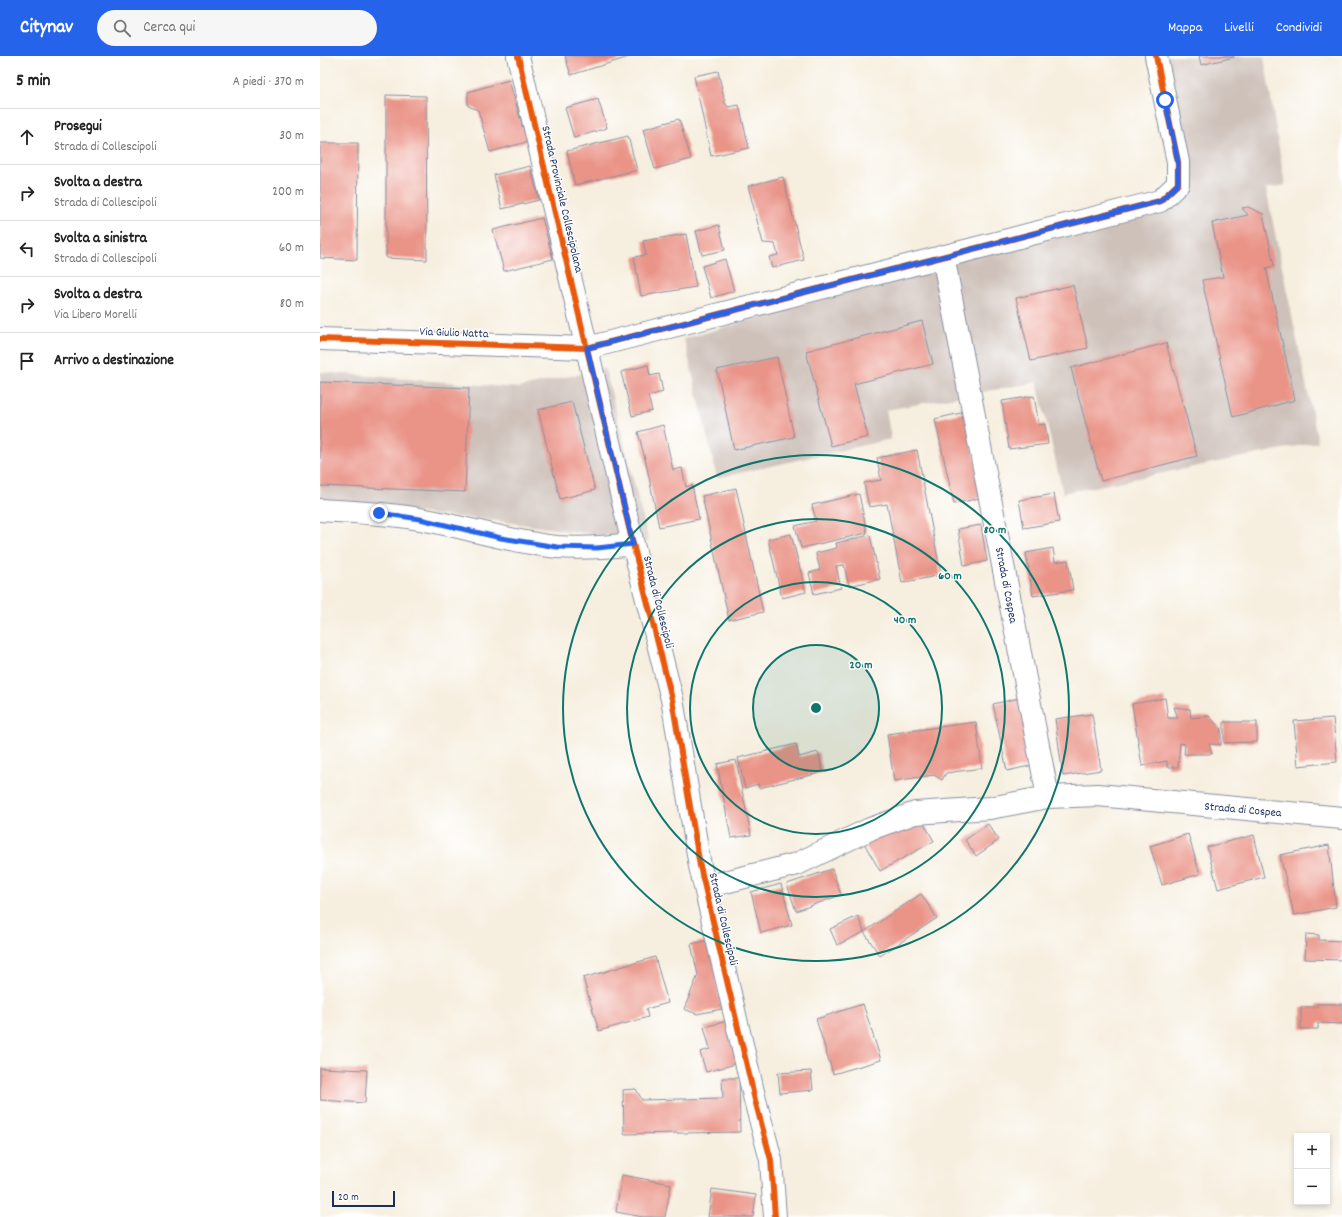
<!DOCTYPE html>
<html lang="it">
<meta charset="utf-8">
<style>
:root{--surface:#fff;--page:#f6f6f6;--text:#222;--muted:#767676;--line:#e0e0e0;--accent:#2563eb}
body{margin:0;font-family:Dekko,sans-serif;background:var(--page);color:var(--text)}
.controls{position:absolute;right:12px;bottom:12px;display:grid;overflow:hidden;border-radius:0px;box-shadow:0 2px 6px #0003}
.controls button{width:36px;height:36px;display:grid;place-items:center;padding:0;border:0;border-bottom:1px solid var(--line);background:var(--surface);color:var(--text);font:20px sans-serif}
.scale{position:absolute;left:12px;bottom:10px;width:63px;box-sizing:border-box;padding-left:4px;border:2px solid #1b2f5e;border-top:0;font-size:11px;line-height:14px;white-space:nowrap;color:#1b2f5e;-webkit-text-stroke:3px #fff;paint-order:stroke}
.stop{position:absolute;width:12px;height:12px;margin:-9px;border:3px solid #2563eb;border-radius:50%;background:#fff}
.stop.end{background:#2563eb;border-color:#fff;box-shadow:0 1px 4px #0008}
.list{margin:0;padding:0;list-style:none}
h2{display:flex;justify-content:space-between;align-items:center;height:52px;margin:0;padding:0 16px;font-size:17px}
h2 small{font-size:13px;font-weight:400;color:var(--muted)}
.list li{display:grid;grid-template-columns:26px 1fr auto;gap:12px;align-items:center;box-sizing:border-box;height:56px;padding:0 16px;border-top:1px solid var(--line)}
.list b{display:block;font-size:15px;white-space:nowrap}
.list p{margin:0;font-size:13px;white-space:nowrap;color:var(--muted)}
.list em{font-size:13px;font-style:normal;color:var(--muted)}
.icon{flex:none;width:22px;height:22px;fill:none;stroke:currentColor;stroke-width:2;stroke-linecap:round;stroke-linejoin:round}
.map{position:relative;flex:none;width:1022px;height:1161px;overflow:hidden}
header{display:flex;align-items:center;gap:24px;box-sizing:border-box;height:56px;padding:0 20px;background:var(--accent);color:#fff}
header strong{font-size:19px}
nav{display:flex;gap:22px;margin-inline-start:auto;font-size:14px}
.search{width:280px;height:36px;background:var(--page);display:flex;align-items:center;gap:10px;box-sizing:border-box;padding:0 14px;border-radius:22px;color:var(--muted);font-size:15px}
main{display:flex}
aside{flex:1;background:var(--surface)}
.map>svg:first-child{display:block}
</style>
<header>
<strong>Citynav</strong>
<div class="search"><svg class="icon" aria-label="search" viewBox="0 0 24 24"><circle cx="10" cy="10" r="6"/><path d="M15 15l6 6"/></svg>Cerca qui</div>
<nav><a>Mappa</a><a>Livelli</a><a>Condividi</a></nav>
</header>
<main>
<aside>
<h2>5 min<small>A piedi · 370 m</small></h2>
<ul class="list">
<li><svg class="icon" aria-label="ahead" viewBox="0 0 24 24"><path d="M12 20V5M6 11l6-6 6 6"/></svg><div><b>Prosegui</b><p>Strada di Collescipoli</p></div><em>30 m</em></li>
<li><svg class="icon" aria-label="right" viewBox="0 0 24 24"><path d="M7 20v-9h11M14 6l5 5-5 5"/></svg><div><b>Svolta a destra</b><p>Strada di Collescipoli</p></div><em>200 m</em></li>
<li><svg class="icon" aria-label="left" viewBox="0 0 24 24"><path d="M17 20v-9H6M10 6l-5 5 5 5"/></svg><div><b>Svolta a sinistra</b><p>Strada di Collescipoli</p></div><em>60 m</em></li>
<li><svg class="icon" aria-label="right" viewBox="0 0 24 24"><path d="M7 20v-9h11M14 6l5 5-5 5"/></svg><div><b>Svolta a destra</b><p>Via Libero Morelli</p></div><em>80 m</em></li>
<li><svg class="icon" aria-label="arrive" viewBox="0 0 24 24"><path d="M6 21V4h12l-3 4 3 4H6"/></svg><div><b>Arrivo a destinazione</b></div></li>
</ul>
</aside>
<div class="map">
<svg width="1022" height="1161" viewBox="0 0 1022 1161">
<rect width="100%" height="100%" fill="#fff"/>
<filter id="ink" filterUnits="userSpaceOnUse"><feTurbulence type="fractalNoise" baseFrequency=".025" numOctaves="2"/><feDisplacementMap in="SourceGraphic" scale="8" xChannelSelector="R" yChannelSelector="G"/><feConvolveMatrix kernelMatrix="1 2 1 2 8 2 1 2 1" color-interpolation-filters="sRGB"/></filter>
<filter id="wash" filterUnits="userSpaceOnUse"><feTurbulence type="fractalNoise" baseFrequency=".012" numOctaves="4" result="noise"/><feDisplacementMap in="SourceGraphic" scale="16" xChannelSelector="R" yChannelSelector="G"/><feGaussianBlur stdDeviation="0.9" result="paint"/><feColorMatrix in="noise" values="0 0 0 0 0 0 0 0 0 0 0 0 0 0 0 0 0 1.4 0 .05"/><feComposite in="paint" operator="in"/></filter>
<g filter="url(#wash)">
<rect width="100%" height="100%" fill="#f6eede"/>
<path fill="#cec1ba" d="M843 0H944L965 129 946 133 998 386 743 437 717 326 566 354 571 383 397 422 364 283 870 134Z
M285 312 329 486 177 465 0 447V316L198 332Z"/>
<g id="blocks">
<path fill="#ea9488" d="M245 0H312L251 19Z
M879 0H914V1L881 9Z
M398 15 405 47 408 51 419 49 429 92 391 100 374 20Z
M189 24 207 86 170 96 158 54 148 50V36Z
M66 39 106 40 107 204 66 202Z
M278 43 287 72 254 82 245 52Z
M359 63 371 103 335 113 323 73Z
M308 80 317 114 255 129 247 95Z
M0 87H38L37 204 0 202Z
M210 110 219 144 182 153 174 119Z
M463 121 484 204 452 212 449 201 458 199 455 188 443 187 428 130Z
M928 151 943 158 954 210 946 212 975 344 913 361 882 224 903 221 892 167 928 159 922 152Z
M222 162 233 203 184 215 173 174Z
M399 169 405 194 382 199 376 175Z
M366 178 376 231 321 240 314 201 326 199 323 185Z
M405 203 414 235 391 242 382 210Z
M753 229 768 292 711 305 696 242Z
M602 265 613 308 534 328 548 381 511 390 486 295Z
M846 287 877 400 781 425 751 312Z
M457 301 474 381 414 394 397 314Z
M328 309 330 320 339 318 343 336 328 340 332 355 312 360 301 316Z
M0 326 149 332 145 436 0 430Z
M714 340 719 369 725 368 728 388 689 393 682 345Z
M252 346 275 434 240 443 218 354Z
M645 356 664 441 634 448 615 363Z
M343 369 353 414 362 412 366 431 372 429 379 463 339 471 326 407 318 376Z
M597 394 621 519 582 527 567 448 549 451 544 427 561 424 557 402Z
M416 432 443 556 409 564 382 440Z
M539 438 547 477 481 492 475 470 496 465 492 449Z
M734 438 739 466 704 472 699 444Z
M661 469 667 505 644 510 638 473Z
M471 478 486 536 462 542 448 483Z
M550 479 560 523 529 530 524 509 516 510 521 532 494 538 489 517 500 514 496 497 517 492 516 487Z
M733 492 735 506 748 504 753 534 713 540 706 497Z
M704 641 718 708 687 715 673 648Z
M845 642 848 662H858L854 651 870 653 871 662 889 660 901 673V689L889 688 892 698H864L865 688 860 687 858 711H847V705L822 710 812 648Z
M772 658 781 714 743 720 735 663Z
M1013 662 1017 706 978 710 974 665Z
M656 666 662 712 626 717 622 724 614 719 574 725 567 678Z
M904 666H937V686L904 687Z
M476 688 479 701 498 696 503 716 439 732 438 728 425 732 418 702Z
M416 704 431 779 411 782 397 708Z
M598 757 614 785 560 815 544 787Z
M668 768 679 784 656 800 645 784Z
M868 778 880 818 842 829 830 790Z
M934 779 944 821 898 833 887 791Z
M1009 789 1016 851 974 859 960 799Z
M512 813 521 839 476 855 467 828Z
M461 828 472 869 441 877 431 836Z
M601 838 617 862 560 900 544 876Z
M538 860 544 876 517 889 510 873Z
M986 878 999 879V884L1022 885V904L985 903Z
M390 884 397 917 396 925 402 953 377 958 364 953 378 919 371 888Z
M335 901 348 947 326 953 328 961 279 975 263 922Z
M543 948 561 1004 513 1018 496 963Z
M997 948H1022V968L998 967V973H981V951H997Z
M411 964 423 1006 386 1016 380 996 390 993 384 971Z
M0 1012 47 1014 45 1047 0 1044Z
M491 1015 493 1034 460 1037 458 1017Z
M402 1022H419L420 1076 304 1078 303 1034 316 1033 322 1044 403 1042Z
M302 1119 351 1128 345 1161H323L296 1156Z
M392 1133 436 1139 433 1161H388Z"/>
</g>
</g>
<g filter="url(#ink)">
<use href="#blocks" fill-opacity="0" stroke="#888e9e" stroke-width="1"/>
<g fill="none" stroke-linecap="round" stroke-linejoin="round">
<g stroke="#888e9e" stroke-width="24">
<path id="minor" d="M198 0 313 488 352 643 380 810 435 1044 451 1104 455 1161
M623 200 728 741
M0 283 267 292 840 145 858 128V106L836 0
M0 454C33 456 67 457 100 463 146 471 190 486 237 491 262 493 288 491 313 488
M385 831 477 808 550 773 595 757 670 752 728 741 778 739 1022 762"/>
</g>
<use href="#minor" stroke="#fff" stroke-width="22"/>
<g stroke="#fff" stroke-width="8">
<path id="cycleway" d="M198 0 313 488 352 643 380 810 435 1044 451 1104 455 1161
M0 283 267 292 840 145 858 128V106L836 0"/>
</g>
<use href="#cycleway" stroke="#e8590c" stroke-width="6"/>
</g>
</g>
<g fill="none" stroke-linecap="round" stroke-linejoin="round" filter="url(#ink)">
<path stroke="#2563eb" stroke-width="5" d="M59 457 100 463 181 482 237 491 277 492 313 488 267 292 840 145 858 128V106L845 44"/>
</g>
<circle cx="496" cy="652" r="63" fill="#0f766e" fill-opacity=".12"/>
<g fill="none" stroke="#0f766e" stroke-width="2">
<circle cx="496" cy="652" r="63"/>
<circle cx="496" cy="652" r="126"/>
<circle cx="496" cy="652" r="189"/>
<circle cx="496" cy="652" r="253"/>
</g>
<g text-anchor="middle" stroke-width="3" stroke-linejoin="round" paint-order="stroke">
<g font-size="12" fill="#1b2f5e" stroke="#fff">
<text transform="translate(243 143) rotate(77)" y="4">Strada Provinciale Collescipolana</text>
<text transform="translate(134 276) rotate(2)" y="4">Via Giulio Natta</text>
<text transform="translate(687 529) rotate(79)" y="4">Strada di Cospea</text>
<text transform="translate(339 546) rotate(76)" y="4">Strada di Collescipoli</text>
<text transform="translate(923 753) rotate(5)" y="4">Strada di Cospea</text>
<text transform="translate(404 863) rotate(77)" y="4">Strada di Collescipoli</text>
</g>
</g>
<circle cx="496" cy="652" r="6" fill="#0f766e" stroke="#fff" stroke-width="2"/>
<g font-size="12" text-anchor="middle" font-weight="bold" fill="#0f766e" stroke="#fff" stroke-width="3" stroke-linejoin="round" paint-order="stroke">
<text x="675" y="477">80 m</text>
<text x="630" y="523">60 m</text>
<text x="585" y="567">40 m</text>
<text x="541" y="612">20 m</text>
</g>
</svg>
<div class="controls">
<button>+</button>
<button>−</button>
</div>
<div class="scale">20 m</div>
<div class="stop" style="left:845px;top:44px"></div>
<div class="stop end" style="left:59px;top:457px"></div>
</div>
</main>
